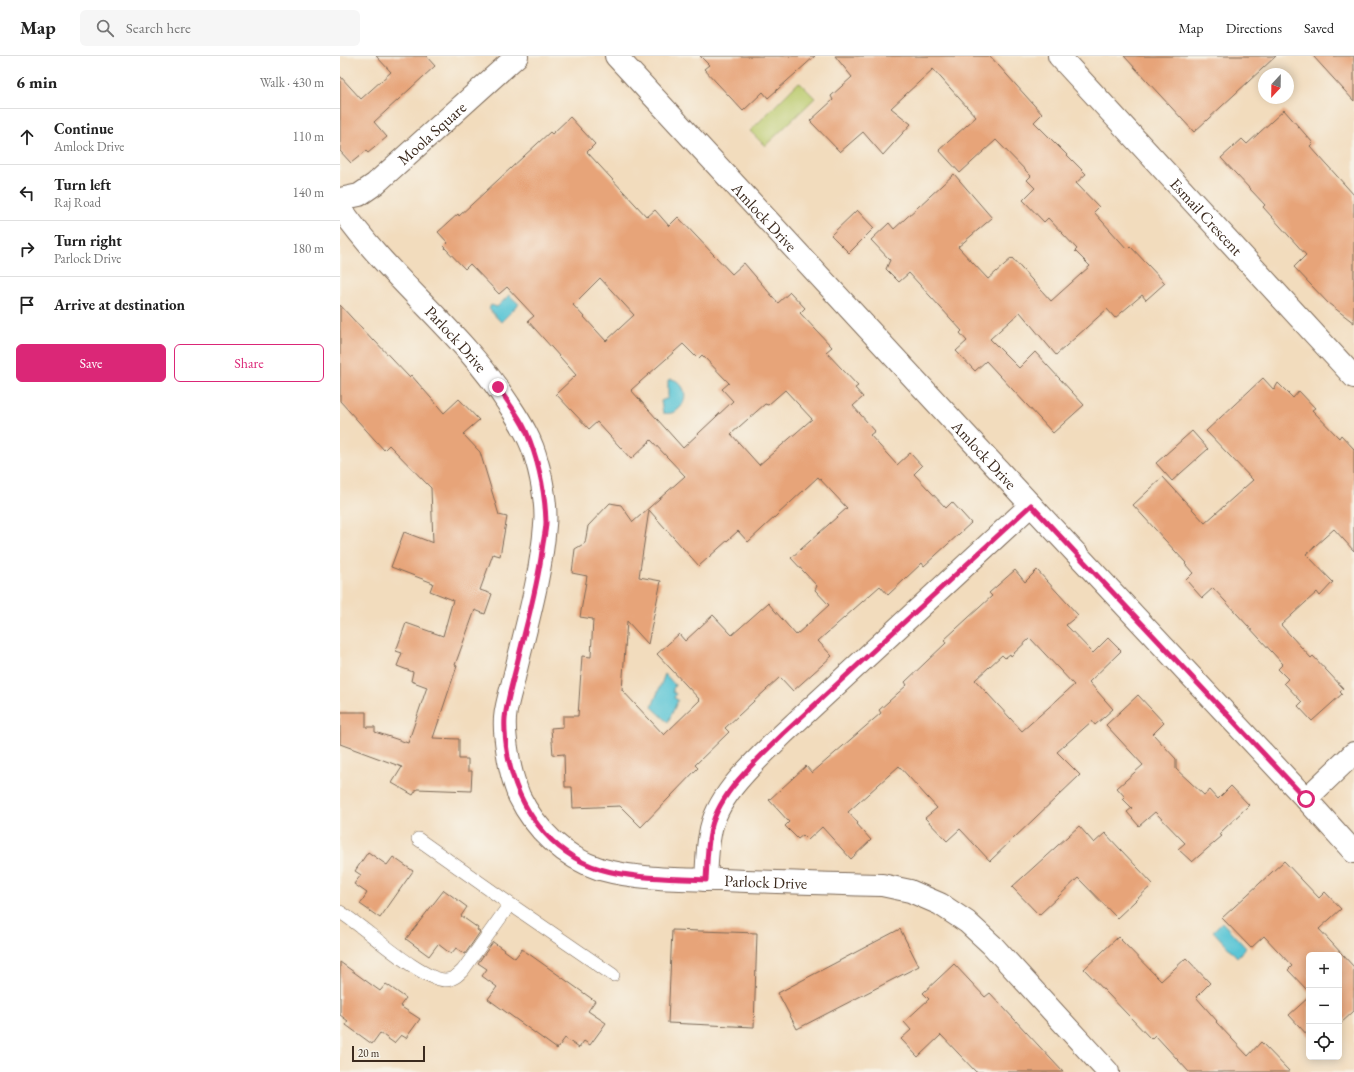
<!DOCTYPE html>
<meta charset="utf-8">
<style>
:root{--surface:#fff;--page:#f6f6f6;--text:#222;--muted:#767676;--line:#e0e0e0;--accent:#db2777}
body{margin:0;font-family:"EB Garamond",serif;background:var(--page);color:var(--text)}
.controls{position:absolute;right:12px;bottom:12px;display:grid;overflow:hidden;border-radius:6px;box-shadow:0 2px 10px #0003}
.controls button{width:36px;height:36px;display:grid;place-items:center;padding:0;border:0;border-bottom:1px solid var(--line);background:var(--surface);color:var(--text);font:20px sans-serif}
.compass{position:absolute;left:918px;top:12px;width:36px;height:36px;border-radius:50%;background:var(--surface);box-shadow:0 2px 10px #0003;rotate:202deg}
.scale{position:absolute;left:12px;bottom:10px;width:73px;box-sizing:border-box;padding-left:4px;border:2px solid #3b2a1e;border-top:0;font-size:11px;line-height:14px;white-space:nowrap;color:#3b2a1e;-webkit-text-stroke:3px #f7f3e8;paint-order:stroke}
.stop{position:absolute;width:12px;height:12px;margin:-9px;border:3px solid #db2777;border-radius:50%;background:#fff}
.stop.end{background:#db2777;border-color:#fff;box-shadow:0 1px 4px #0008}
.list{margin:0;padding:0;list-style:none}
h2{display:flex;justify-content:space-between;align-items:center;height:52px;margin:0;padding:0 16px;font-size:17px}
h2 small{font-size:13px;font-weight:400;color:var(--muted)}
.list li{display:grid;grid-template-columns:26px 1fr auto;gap:12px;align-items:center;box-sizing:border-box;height:56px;padding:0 16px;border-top:1px solid var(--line)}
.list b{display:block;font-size:15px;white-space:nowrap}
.list p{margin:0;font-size:13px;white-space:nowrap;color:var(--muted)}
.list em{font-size:13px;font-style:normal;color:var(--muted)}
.actions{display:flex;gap:8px;padding:12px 16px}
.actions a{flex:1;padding:9px 0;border:1px solid var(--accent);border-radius:6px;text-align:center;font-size:14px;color:var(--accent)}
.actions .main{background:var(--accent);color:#fff}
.icon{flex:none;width:22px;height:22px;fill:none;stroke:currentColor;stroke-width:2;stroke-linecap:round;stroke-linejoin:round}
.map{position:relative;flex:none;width:1014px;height:1016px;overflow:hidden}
header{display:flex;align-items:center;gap:24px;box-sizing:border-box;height:56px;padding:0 20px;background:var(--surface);border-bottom:1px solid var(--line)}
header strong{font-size:19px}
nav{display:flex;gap:22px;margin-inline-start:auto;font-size:14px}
.search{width:280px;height:36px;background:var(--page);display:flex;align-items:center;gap:10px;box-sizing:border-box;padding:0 14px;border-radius:6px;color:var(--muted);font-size:15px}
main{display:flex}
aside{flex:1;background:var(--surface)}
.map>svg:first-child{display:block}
</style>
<header>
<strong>Map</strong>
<div class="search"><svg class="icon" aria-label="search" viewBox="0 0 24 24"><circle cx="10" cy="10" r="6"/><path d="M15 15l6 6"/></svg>Search here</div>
<nav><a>Map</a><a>Directions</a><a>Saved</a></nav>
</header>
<main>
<aside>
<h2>6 min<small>Walk · 430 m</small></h2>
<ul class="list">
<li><svg class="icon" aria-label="ahead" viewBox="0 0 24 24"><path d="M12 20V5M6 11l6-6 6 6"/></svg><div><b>Continue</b><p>Amlock Drive</p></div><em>110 m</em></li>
<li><svg class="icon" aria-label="left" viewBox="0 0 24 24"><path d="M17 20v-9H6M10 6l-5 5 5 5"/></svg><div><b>Turn left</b><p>Raj Road</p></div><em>140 m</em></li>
<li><svg class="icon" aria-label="right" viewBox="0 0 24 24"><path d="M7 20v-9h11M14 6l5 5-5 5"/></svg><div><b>Turn right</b><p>Parlock Drive</p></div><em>180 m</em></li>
<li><svg class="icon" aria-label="arrive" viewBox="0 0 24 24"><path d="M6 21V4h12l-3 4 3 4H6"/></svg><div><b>Arrive at destination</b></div></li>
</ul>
<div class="actions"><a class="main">Save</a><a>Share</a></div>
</aside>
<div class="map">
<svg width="1014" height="1016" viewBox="0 0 1014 1016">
<rect width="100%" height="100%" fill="#f7f3e8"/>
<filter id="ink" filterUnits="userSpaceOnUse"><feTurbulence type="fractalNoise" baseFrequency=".025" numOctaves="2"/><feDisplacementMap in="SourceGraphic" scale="8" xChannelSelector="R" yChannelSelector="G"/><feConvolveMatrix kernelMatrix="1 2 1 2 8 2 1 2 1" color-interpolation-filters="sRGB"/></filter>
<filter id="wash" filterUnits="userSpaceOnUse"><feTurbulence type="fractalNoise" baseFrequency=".012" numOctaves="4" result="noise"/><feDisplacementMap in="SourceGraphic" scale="16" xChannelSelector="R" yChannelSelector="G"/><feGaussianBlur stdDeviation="0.9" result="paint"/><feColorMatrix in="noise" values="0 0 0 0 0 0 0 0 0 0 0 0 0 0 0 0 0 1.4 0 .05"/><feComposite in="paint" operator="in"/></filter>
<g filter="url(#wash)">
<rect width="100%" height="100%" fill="#f2dcbd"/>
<path fill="#bbcb6e" stroke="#7b7a46" d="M459 26 475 42 425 90 410 75Z"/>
<path fill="#5bc6d6" stroke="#4b787a" d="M169 239 179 248 161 266 149 253 151 249 157 251Z
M332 323C335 324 338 325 340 328 352 340 340 361 323 357L321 345 328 342V324Z
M325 618 335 629 333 633V636L336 638 334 642 338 644 328 666 312 651Z
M882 866 906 892 897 901 873 875Z"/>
<g id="blocks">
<path fill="#e7a479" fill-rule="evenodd" d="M36 0H86L95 10 34 66 47 81 28 97 26 95 11 107 0 95V20L21 43 51 16Z
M360 0H475L428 42 423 36 403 55 364 13 369 9Z
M495 0H650L702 58 694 66 746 118 736 127 759 151 754 156 787 193 790 190 825 227 806 244 802 239 775 262 767 253 716 299 680 256 650 283 679 312 695 296 744 349 713 377 646 305 635 315 616 295 627 285 620 277 622 275 569 217 559 226 546 213 550 204 531 184 549 167 554 173 614 118 652 162 618 191 648 223 672 202 711 245 750 210 735 195 737 193 708 162 704 166 683 144 695 132 687 124 691 120 656 84 620 117 599 94 636 61 593 13 551 52 571 68 543 99 523 76 500 96 470 65 493 44 491 40 512 21Z
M784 0H936L854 76Z
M973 0H1014V45Z
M944 54 973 87 970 90 1014 139V267L988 247 954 211 966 199 923 151 925 149 881 102 902 83 907 88Z
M230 61 255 88 247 96 307 161 315 154 329 170 338 161 392 218 404 207 438 247 450 236 465 252 460 257 492 291 486 296 518 330 515 332 523 341 513 350 535 375 530 379 557 409 570 397 582 410 574 418 606 452 612 446 631 467 584 510 582 507 548 539 540 530 478 585 492 600 453 635 440 621 385 672 389 676 355 709 358 712 301 771 280 750 233 752 232 731H225L224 698 213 699 211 672 223 671V660H238L242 600 251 601 253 563 240 561 247 520 232 517 235 493 245 487 248 470 270 447 281 449 293 466 345 420 311 384 291 403 257 366 249 373 216 338 236 319 188 265 194 260 167 231 159 238 130 208 125 213 104 191 108 187 98 176 118 158 119 160 210 76 212 78ZM260 222 294 259 266 285 233 249ZM343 288 358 303 362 299 389 327 382 333 393 345 343 392 291 334ZM445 334 472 363 419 409 391 378 425 348 428 349ZM478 421 507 452 451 502 477 530 475 534 489 549 456 579 428 547 392 579 373 559 345 585 339 578 317 598 360 644 324 679 282 634 287 565 308 588 321 525 299 521 309 454 359 510 398 475 408 486Z
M517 154 534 172 509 197 491 179Z
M0 249 33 285 34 284 69 321 71 319 104 357 119 343 139 364 123 378 140 396 159 459 167 461 160 500 153 498 140 534 152 538 145 558 135 554 115 609 117 610 93 682 119 683V703H128V715H132L131 735 77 733 73 739 52 727 62 711 0 688V656H26V671H35V676L68 687 87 631 71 625 73 616 57 610 62 597 56 595 66 567 103 580 113 544 90 535 93 527 51 511 64 476 93 487 91 432 49 389 44 394 0 345Z
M923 322 934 334 938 327 953 342 959 335 975 352 972 354 999 382 1001 379 1014 393V495L994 473 966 498 993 526 980 540 977 536 941 569 971 602 973 600 1003 632 1000 636 1002 638 972 665 958 650 962 646 944 627 948 623 938 613 943 608 873 532 862 542 846 524 853 517 845 508 846 507 793 449 823 421 865 467 913 424 866 375Z
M852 375 868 393 832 425 816 407Z
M675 514 685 526 697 514 738 559 726 569 753 597 768 582 781 595 749 626 773 653 755 669 752 665 717 696 740 719 650 805 620 773 607 785 585 762 597 752 559 710 508 756 518 767 517 768 531 784 511 803 482 771 468 784 463 779 458 783 445 770 449 766 429 744 466 710 472 717 541 657 539 654 567 629 565 626 606 587 604 584 652 540 649 537ZM690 582 734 629 682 675 635 624 662 599 665 602 670 598 671 600Z
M798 639 824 667 813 678 836 703V713L864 739 870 734 878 743 891 730 909 749 879 778 882 780 852 806 838 793 845 787 815 756 799 770 787 756 792 752 783 743 785 741 777 732 803 709 766 669Z
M739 770 754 787 765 777 813 828 777 862 738 822 699 859 672 831Z
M28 796 47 809 53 801 73 815 40 862 20 848 27 837 14 828 21 819 15 815Z
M944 805 979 842 985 836 1001 853 979 873 1014 911V955L999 969V899H969V936L948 914 952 910 924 880 911 892 882 862Z
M104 834 127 851 121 860 138 872 137 874 140 876 125 898 116 892 111 898 98 888 89 900 66 883Z
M560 873 579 910 457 973 438 937Z
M332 874 417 877 414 971 328 967Z
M778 881 821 925 846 902 870 927 856 941 877 965 876 966 908 1000 921 986 950 1016H849L815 979 811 983 744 913Z
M153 886 175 902 182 893 255 945 248 955 266 967 250 989 244 985 239 992 225 982 217 993 148 943 157 931 142 920 147 913 138 907Z
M0 906 40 935 46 928 66 942 60 950 80 963 66 982 61 979 54 987 40 977 32 988 6 969 8 965 0 959Z
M614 908 645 941 650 937 723 1016H636L601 979 578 1001 561 983 571 974 564 966 589 943 583 937Z
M969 941V981L949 959Z"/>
</g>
</g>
<g filter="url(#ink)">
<use href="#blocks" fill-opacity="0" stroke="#7b6856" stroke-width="1"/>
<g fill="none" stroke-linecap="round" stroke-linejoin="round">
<g stroke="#7b6856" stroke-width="14">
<path id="lane" d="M78 783 170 848
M0 856C25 871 79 923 105 924 113 924 118 919 123 914L170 848 273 919"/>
</g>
<g stroke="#7b6856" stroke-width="24">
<g id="street">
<path id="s1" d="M276 0 691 449 966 743 1014 796"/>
<path id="s2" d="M719 0 1014 321"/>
<path id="s3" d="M0 143 19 139 35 128 177 0"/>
<path id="s4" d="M0 151C49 223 122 275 169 349 181 367 192 385 197 406 202 423 207 452 205 469 201 522 185 574 173 626 170 637 166 650 165 662 164 674 166 687 168 699 170 713 174 727 179 740 195 773 225 802 260 813 299 824 342 823 382 824 435 826 488 828 542 829L570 835 600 848 627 866 652 889 768 1016"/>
<path d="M966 743 1014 697"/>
<path d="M366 824C367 809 367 793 370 778 376 739 416 705 443 678L691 449"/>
</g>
</g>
<use href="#lane" stroke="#fff" stroke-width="13"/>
<use href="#street" stroke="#fff" stroke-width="22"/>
</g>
</g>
<g fill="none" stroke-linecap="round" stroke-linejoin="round" filter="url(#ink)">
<path stroke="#db2777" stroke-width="5" d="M158 331C167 345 179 360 186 375 198 403 205 435 206 466 206 475 203 485 202 495 197 534 185 573 176 612 172 628 167 645 165 662 164 675 166 689 168 701 178 751 209 797 260 813 293 823 331 822 366 824 367 809 367 793 370 778 376 739 416 705 443 678L691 449 966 743"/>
</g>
<g text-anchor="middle" stroke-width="3.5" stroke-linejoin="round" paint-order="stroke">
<g font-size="16" fill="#3b2a1e" stroke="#f7f3e8">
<text dy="6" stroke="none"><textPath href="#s3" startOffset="115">Moola Square</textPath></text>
<text dy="6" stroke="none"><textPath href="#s2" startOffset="218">Esmail Crescent</textPath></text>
<text dy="6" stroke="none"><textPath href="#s1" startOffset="219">Amlock Drive</textPath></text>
<text dy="6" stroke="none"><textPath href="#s4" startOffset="176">Parlock Drive</textPath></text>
<text dy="6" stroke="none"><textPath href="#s1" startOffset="543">Amlock Drive</textPath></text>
<text dy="6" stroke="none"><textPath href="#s4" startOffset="944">Parlock Drive</textPath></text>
</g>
</g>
</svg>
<div class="controls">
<button>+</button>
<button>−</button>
<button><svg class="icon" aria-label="locate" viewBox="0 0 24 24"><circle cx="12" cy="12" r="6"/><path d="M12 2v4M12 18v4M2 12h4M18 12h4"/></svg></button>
</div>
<svg class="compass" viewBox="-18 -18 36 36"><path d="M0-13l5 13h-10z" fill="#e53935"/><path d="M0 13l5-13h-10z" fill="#767676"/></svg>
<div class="scale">20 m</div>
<div class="stop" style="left:966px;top:743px"></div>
<div class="stop end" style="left:158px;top:331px"></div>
</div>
</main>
